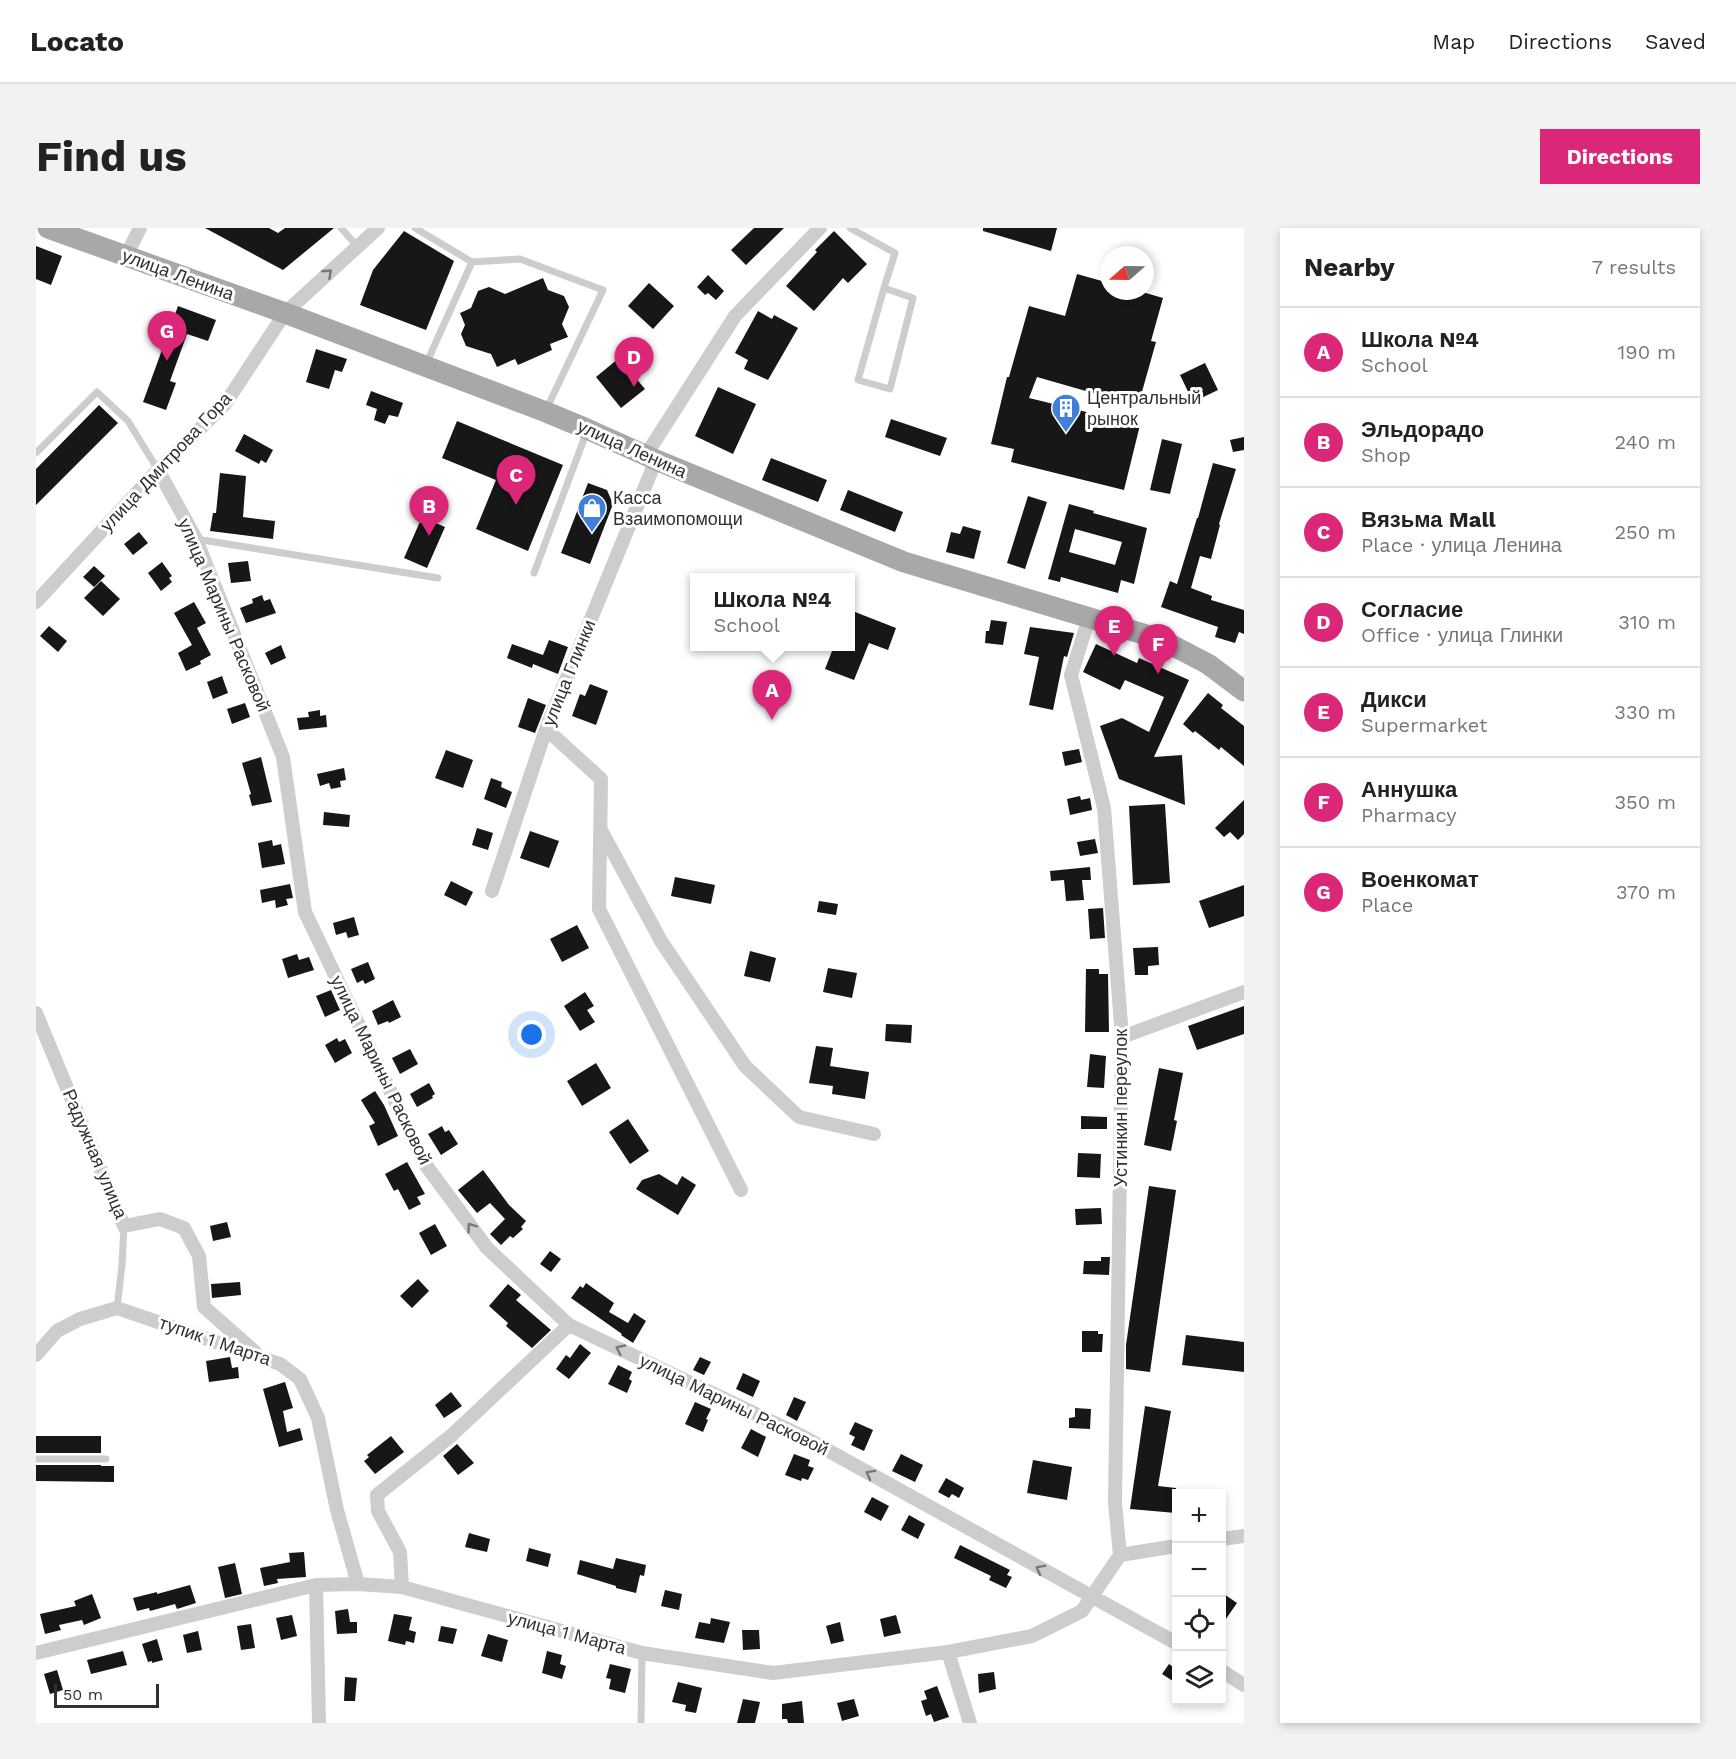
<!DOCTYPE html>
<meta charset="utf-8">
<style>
:root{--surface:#fff;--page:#f2f2f2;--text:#222;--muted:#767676;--line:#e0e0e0;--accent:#db2777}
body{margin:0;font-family:"Work Sans",sans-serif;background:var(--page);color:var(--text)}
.controls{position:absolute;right:18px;bottom:18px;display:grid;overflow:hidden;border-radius:0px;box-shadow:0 3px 9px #0003}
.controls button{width:54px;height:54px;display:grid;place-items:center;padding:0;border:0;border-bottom:2px solid var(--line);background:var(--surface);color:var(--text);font:30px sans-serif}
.compass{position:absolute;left:1064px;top:18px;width:54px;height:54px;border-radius:50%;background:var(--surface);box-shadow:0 3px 9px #0003;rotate:250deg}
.scale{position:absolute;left:18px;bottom:15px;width:105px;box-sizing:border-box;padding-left:6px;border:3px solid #303030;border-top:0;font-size:16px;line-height:21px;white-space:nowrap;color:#303030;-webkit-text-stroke:4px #fff;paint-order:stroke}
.you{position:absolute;left:496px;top:807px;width:21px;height:21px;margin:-15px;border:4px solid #fff;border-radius:50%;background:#1a73e8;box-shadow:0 0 0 9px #1a73e833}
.badge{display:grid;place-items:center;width:39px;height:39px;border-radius:50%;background:var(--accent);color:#fff;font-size:20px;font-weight:700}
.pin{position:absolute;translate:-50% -50px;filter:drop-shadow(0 2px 3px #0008)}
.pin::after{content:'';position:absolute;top:32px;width:21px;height:18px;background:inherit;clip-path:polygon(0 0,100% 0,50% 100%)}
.popup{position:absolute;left:654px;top:345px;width:165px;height:78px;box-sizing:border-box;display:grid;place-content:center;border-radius:0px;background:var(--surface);filter:drop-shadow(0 2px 4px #0005);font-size:20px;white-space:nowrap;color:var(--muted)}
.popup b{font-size:22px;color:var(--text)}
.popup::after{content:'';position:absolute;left:50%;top:100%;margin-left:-12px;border:12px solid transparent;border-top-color:var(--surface)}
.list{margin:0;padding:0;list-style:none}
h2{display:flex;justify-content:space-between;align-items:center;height:78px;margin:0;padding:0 24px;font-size:26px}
h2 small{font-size:20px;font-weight:400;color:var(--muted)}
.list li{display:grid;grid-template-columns:39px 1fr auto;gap:18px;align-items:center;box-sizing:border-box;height:90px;padding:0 24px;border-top:2px solid var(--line)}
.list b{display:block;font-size:22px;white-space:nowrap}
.list p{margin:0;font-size:20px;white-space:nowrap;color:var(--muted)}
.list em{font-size:20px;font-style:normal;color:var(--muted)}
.icon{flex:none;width:33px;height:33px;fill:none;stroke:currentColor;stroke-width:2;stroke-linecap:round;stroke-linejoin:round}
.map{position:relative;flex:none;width:1208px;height:1495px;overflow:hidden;border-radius:0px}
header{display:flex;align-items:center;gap:36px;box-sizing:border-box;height:84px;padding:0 30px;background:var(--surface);border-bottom:2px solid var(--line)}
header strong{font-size:28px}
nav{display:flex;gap:33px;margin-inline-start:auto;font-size:21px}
.intro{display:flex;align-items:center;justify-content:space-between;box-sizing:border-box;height:144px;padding:0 36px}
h1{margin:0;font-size:42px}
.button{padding:15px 27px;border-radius:0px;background:var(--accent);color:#fff;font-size:21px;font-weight:700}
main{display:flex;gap:36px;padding:0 36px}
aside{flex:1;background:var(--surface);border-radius:0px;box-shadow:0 3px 9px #0003}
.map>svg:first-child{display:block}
</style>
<header>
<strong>Locato</strong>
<nav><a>Map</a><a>Directions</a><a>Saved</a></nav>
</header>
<div class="intro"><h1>Find us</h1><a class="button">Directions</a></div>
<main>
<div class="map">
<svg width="1208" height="1495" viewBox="0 0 1208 1495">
<rect width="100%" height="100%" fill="#fff"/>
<path fill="#171717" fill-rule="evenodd" d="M169 0H233L242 5 249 0H298L247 42Z
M718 0H748L710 37 695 22Z
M947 0H1021L1015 23 947 3Z
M368 3 418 33 390 102 324 77 337 42Z
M798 3 831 36 812 55 807 50 778 83 750 58 781 24 779 22Z
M0 18 26 28 15 57 0 51Z
M1041 46 1073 55V63H1103L1127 70 1115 113 1120 114 1102 178 1001 149 993 170 1104 197 1088 262 975 234 978 221 955 216 971 149H973L993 78 1029 88Z
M672 47 688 63 680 72 672 65 669 67 661 59Z
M507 50 512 62 528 68 533 79 526 96 532 109 514 116 516 122 482 137 479 131 461 139 455 126 430 118 425 106 429 97 424 85 435 80 442 63 453 59 469 66Z
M613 55 638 78 617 101 592 78Z
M142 78 180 92 172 113 151 106 134 153 140 155 130 182 107 174Z
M722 83 736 91 738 87 762 100 732 152 708 141 712 132 699 125Z
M280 121 311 131 306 144 299 142 293 161 270 154Z
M583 130 609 161 585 180 560 149Z
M1169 135 1182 162 1157 174 1144 147Z
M682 159 720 176 697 226 659 208Z
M335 163 367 175 362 189 353 187 349 196 338 192 341 181 330 177Z
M63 177 82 195 0 277V241Z
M855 191 911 210 904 228 849 209Z
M421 193 527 237 492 323 440 301 460 252 406 230Z
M208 206 237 222 230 235 225 232 223 236 199 223Z
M1208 209V222L1197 224 1194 212Z
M1126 211 1146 216 1134 266 1114 262Z
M735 230 791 252 782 274 726 252Z
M1177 235 1200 241 1183 296 1184 297 1175 331 1164 328 1155 360 1176 368 1175 372 1208 382V406L1203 404 1199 415 1179 409 1182 399 1125 379 1134 353 1141 356 1161 290H1162Z
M184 245 210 248 207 289 239 293 237 311 174 303 177 285H180Z
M552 255 571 262 577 276 554 336 525 325Z
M812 262 867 284 859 304 804 282Z
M992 268 1011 274 989 341 971 335Z
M1033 276 1058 283 1057 285 1111 300 1098 356 1085 352 1082 365 1025 349 1024 354 1012 351ZM1039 301 1086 314 1079 337 1033 324Z
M386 289 409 299 391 340 368 330Z
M927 298 945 303 938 331 910 324 915 304 924 306Z
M103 304 112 315 97 327 88 316Z
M212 333 215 353 195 355 192 335Z
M126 334 136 348 133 350 136 354 125 363 112 345Z
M58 338 69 348 58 359 47 349Z
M65 353 84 371 67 388 48 370Z
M226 367 228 373 234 371 240 385 210 395 204 380 217 375 216 371Z
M158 374 170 395 161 400 175 427 164 433 165 436 150 443 142 425 156 417 138 385Z
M814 382 860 400 852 422 833 415 818 452 789 441 798 418H814Z
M955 392 971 394 967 417 949 415 950 403H953Z
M13 398 31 413 22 424 4 408Z
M994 399 1038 405 1031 429 1028 428 1017 482 993 477 1003 429 988 426Z
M513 412 532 419 522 446 497 436 496 440 471 430 476 416 507 427Z
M1060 416 1101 435 1103 430 1153 452 1118 529 1146 527 1149 577 1083 551 1064 498 1086 490 1113 504 1128 469 1089 452 1084 462 1047 444Z
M245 417 250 430 235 437 229 425Z
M186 448 192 465 177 471 171 454Z
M554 456 572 463 560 497 536 488 544 466 549 468Z
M1172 465 1187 477 1185 480 1208 498V538L1185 519 1183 522 1159 503 1157 505 1147 496Z
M492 470 510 477 499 505 482 499Z
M209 475 214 489 196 496 191 481Z
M284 482V488L290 487 291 499 263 502 261 490 273 489 272 484Z
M1043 521 1046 534 1029 538 1026 524Z
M410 522 437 532 427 560 399 550Z
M225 529 236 574 216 578 213 567 215 566 206 535Z
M308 540 310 552 304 553 305 559 295 561 293 555 284 558 281 546Z
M455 550 466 554 465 559 476 564 470 580 448 571Z
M1044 568 1045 572 1054 570 1056 582 1034 587 1031 571Z
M1208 572V606L1202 612 1194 604 1188 609 1179 600Z
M1129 576 1134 655 1097 657 1093 578Z
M288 584 314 587 313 599 287 597Z
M441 600 457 605 452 622 436 617Z
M494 603 523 613 513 640 484 630Z
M1059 611 1062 625 1044 628 1041 614Z
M236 612 237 618 245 616 249 636 226 640 222 615Z
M1054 639 1055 652H1046L1048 672 1030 673 1028 652 1015 653 1014 643Z
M639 649 679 657 675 676 635 668Z
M415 653 437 664 430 678 408 667Z
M254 656 257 670 250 671 252 677 240 680 239 672 226 675 224 662Z
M1208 657V688L1173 700 1163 673Z
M783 673 802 676 800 687 781 684Z
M1067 680 1069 710 1054 711 1052 681Z
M318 689 323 707 312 710 310 704 300 707 297 695Z
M541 697 553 720 526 734 514 711Z
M1122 719 1123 737 1112 738V747H1099L1097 720Z
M714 723 740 730 734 754 708 748Z
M261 726 263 732 273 729 278 742 252 750 246 731Z
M332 734 339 751 329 756 327 752 321 755 315 741Z
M792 740 821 745 816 770 787 764Z
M1050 741H1063V746H1072L1073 804H1049Z
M295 762 304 782 289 789 280 768Z
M549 764 558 778 551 782 559 794 544 803 528 778Z
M357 772 365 789 353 795 352 793 342 797 336 783Z
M1208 778V806L1161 822 1152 798Z
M850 796 876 797 875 815 849 813Z
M301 810 303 814 309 811 316 825 299 835 289 817Z
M780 818 797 820 794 838 833 844 829 871 796 866 797 858 773 855Z
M374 821 382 836 364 846 356 830Z
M1054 826 1070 828 1068 860 1051 859Z
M560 835 575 860 546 878 531 853Z
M1123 840 1147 845 1138 892 1141 893 1135 923 1108 917Z
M393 855 399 866 396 868 397 870 381 879 374 866Z
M339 863 348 877 362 908 342 918 333 898 339 895 325 872Z
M1045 888 1071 889V901H1045Z
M592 891 613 923 594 936 573 904Z
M406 898 409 904 413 902 422 916 405 927 392 906Z
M1042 925 1065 926 1064 950 1041 949Z
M371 934 389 966 381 969 385 976 373 982 362 961 358 963 349 946Z
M447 942 473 977 490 993 485 999 487 1001 477 1010 474 1008 465 1017 454 1006 469 991 454 975 441 985 422 962Z
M623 946 641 957 646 948 660 957 642 987 600 961 606 952Z
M1113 958 1140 962 1114 1144 1090 1141V1117Z
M1065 980 1066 996 1040 997 1039 981Z
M191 994 195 1009 177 1013 174 998Z
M399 996 411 1018 395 1027 383 1005Z
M514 1023 525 1031 515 1044 504 1036Z
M1065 1029H1074L1073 1047 1047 1046 1048 1033H1065Z
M382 1051 393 1063 376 1080 364 1068Z
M204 1054 205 1067 176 1070 175 1056Z
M550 1055 578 1075 573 1084 592 1095 598 1085 610 1093 597 1115 585 1107 586 1106 535 1070 544 1058 547 1060Z
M472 1056 485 1067 480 1072 515 1102 496 1120 470 1098 472 1095 453 1078Z
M1046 1103H1062V1106H1067L1066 1124H1046Z
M1150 1107 1208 1114V1144L1146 1137Z
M544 1116 555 1125 533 1151 520 1141 530 1127 534 1130Z
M194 1129 196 1140 202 1139 203 1150 173 1154 170 1133Z
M664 1129 675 1134 668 1147 657 1142Z
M582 1137 596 1144 593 1151 596 1153 591 1165 572 1156Z
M707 1145 724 1153 717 1169 700 1161Z
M249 1154 257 1180 247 1183 251 1204 264 1200 267 1212 243 1219 227 1161Z
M415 1164 426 1178 408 1190 399 1177Z
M758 1169 770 1174 761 1193 750 1187Z
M659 1174 675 1181 670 1191 672 1192 667 1204 649 1196Z
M1109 1178 1135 1183 1122 1258 1140 1260V1285L1094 1281Z
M1039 1180 1055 1181 1054 1201 1033 1200V1190L1039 1189Z
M819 1194 837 1202 828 1223 815 1217 819 1209 813 1206Z
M715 1201 730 1209 722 1229 705 1220Z
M0 1208H65V1225H0Z
M355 1208 368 1224 339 1246 328 1233 333 1229 331 1227Z
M421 1216 438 1235 422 1247 407 1228Z
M758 1226 774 1232 772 1238 778 1240 772 1252 766 1250 765 1253 749 1247Z
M865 1226 887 1237 879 1254 856 1243Z
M997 1232 1036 1239 1031 1272 991 1265Z
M0 1237H65V1238H78V1254L0 1253Z
M910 1250 928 1260 923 1270 916 1266 913 1270 902 1264Z
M836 1269 853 1278 845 1293 828 1284Z
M873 1287 889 1296 882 1311 865 1302Z
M433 1305 454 1311 451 1324 429 1319Z
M924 1317 974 1342 971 1347 976 1349 970 1360 953 1352 955 1348 918 1330Z
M493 1320 515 1326 512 1339 490 1333Z
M268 1324 270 1349 241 1351 242 1355 228 1358 224 1340 254 1334 253 1325Z
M580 1330 610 1337 608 1348 604 1347 600 1365 580 1360V1358L541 1346 544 1332 577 1341Z
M199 1335 206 1366 189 1370 182 1339Z
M154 1357 160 1375 141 1381 139 1376 114 1383 113 1380 101 1383 97 1370 121 1364V1366Z
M629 1362 646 1366 643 1382 625 1378Z
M1185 1364 1201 1375 1185 1398Z
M56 1366 65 1390 48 1397 46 1392 23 1397 25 1402 9 1406 4 1386 40 1378 38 1373Z
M312 1381 314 1394H321V1405L301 1406 299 1383Z
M358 1386 376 1389 373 1402 380 1404 378 1415 370 1413 369 1417 352 1413Z
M256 1387 261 1408 245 1412 240 1390Z
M860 1387 865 1405 848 1409 844 1391Z
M675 1390 694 1394 688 1415 659 1410 663 1394 674 1396Z
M804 1394 808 1413 795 1416 790 1398Z
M215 1396 219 1420 205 1422 201 1398Z
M405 1398 421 1401 417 1416 402 1413Z
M706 1402H723L724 1421 707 1422Z
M162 1403 166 1422 151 1425 147 1407Z
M452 1406 472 1412 466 1434 445 1428Z
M121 1411 127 1432 116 1435V1433L112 1434 106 1416Z
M87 1423 91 1437 55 1446 51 1432Z
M511 1423 526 1427 524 1436 530 1438 526 1451 506 1445Z
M574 1436 595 1441 589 1465 573 1461 575 1451 570 1450Z
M1133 1436 1140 1441V1455L1126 1446Z
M21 1442 27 1462 14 1466 8 1446Z
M958 1444 960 1461 943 1465 942 1446Z
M309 1449 321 1450 319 1473H308Z
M642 1454 666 1460 660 1485 649 1483 650 1477 636 1474Z
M901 1458 913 1489 898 1494 895 1486 890 1488 885 1473 891 1471 888 1463Z
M707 1471 724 1474 719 1495H701Z
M818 1471 823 1488 806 1493 801 1475Z
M766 1473 768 1495H752L751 1491H746V1476Z"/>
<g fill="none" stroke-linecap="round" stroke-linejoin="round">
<path stroke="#cdcdcd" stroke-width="7" d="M305 0 321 18
M379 0 436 34 484 31 567 62 510 182
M814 0 859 25 848 60 822 152 854 161 877 70 848 60
M390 136 436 34
M0 225 61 164 92 193 122 242
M160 311 402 350
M498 345 551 203
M81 1080 86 1037 88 998
M0 1231H70
M605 1495 606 1425"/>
<path stroke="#cdcdcd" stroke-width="14" d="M90 28 104 0
M610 227 699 88 784 0
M122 242 160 311 247 529 269 684 389 936 451 1020 533 1097 764 1207 1140 1415
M0 374 122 242 189 176 249 85 342 0
M510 501 565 551 563 681 705 962
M565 602 625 713 709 838 763 889 838 906
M456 663 510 501 620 232
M0 785 88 998 124 991 148 1000 163 1028 168 1079 219 1124
M1086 809 1208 764
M0 1127 21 1103 44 1091 81 1080 244 1136 264 1151 282 1190 301 1282 322 1356
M1186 1311 1208 1308
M1084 1327 1140 1318
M280 1357 283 1495
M366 1359 364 1324 342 1283 341 1267 416 1207 533 1097
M912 1424 934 1495
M0 1425 280 1357 322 1356 366 1359 606 1425 737 1445 912 1424 996 1408 1046 1383 1084 1327 1079 1275 1086 809 1068 580 1035 447 1053 390
M1186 1443 1208 1457"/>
<path stroke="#a8a8a8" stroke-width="21" d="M12 0 249 85 510 184 551 201 620 232 868 334 1124 411 1172 436 1208 463"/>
</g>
<defs><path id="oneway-chevron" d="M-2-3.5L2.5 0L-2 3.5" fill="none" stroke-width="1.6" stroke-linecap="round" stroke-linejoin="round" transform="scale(1.5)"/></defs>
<g stroke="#777">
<use href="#oneway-chevron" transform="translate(292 45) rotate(-43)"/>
<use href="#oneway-chevron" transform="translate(435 999) rotate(-126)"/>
<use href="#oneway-chevron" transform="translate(584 1121) rotate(-155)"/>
<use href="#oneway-chevron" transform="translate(834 1246) rotate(-151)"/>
<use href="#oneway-chevron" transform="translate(1004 1341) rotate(-151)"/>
</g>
<defs>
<g id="building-pin" transform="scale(1.5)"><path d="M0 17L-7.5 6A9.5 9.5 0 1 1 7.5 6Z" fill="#407fda" stroke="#fff"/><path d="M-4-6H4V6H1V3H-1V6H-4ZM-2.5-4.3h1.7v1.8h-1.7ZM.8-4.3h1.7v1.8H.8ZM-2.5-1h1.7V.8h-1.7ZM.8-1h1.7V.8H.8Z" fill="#fff"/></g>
<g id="shop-pin" transform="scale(1.5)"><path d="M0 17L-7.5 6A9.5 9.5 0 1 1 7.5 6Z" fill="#407fda" stroke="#fff"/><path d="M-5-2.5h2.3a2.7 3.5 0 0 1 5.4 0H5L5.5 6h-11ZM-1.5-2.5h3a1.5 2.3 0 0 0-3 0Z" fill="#fff"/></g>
</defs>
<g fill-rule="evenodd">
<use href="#building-pin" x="1030" y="180"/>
<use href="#shop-pin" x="556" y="280"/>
</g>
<g text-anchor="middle" stroke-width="6" stroke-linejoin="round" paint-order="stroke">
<g font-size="18" fill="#303030" stroke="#fff">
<text transform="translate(142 47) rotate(20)" y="6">улица Ленина</text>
<text transform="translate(596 221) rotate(24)" y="6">улица Ленина</text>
<text transform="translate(130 234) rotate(-47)" y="6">улица Дмитрова Гора</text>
<text transform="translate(188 387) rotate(67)" y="6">улица Марины Расковой</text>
<text transform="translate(533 445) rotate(-68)" y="6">улица Глинки</text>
<text transform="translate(345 842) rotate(64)" y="6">улица Марины Расковой</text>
<text transform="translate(1085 880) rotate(-90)" y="6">Устинкин переулок</text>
<text transform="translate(59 926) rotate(67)" y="6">Радужная улица</text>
<text transform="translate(179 1113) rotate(19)" y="6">тупик 1 Марта</text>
<text transform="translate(698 1177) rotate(26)" y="6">улица Марины Расковой</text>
<text transform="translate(531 1405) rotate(15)" y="6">улица 1 Марта</text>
</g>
<g font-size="18" fill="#303030" stroke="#fff" text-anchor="start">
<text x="1051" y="176">Центральный<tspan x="1051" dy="21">рынок</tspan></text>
<text x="577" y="276">Касса<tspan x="577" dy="21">Взаимопомощи</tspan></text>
</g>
</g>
</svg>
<div class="controls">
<button>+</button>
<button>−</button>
<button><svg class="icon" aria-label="locate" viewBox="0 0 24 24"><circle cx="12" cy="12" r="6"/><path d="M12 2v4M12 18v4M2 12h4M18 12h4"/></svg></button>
<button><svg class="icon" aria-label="layers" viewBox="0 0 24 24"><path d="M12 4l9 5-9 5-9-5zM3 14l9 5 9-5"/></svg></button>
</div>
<svg class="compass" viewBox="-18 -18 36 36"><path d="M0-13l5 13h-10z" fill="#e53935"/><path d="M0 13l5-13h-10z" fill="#767676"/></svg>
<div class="scale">50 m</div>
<div class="you"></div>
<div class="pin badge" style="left:736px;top:492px">A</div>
<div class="popup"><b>Школа №4</b>School</div>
<div class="pin badge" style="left:393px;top:308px">B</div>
<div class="pin badge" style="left:480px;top:277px">C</div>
<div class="pin badge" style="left:598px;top:159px">D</div>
<div class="pin badge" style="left:1078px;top:428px">E</div>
<div class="pin badge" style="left:1122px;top:446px">F</div>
<div class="pin badge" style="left:131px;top:133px">G</div>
</div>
<aside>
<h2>Nearby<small>7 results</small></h2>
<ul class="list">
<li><span class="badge">A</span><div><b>Школа №4</b><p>School</p></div><em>190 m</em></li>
<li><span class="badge">B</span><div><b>Эльдорадо</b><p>Shop</p></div><em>240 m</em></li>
<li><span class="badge">C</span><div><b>Вязьма Mall</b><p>Place · улица Ленина</p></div><em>250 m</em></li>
<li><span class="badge">D</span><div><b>Согласие</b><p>Office · улица Глинки</p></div><em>310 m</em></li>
<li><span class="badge">E</span><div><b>Дикси</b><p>Supermarket</p></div><em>330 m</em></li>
<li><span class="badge">F</span><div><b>Аннушка</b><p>Pharmacy</p></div><em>350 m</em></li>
<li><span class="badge">G</span><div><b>Военкомат</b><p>Place</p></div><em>370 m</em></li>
</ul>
</aside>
</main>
